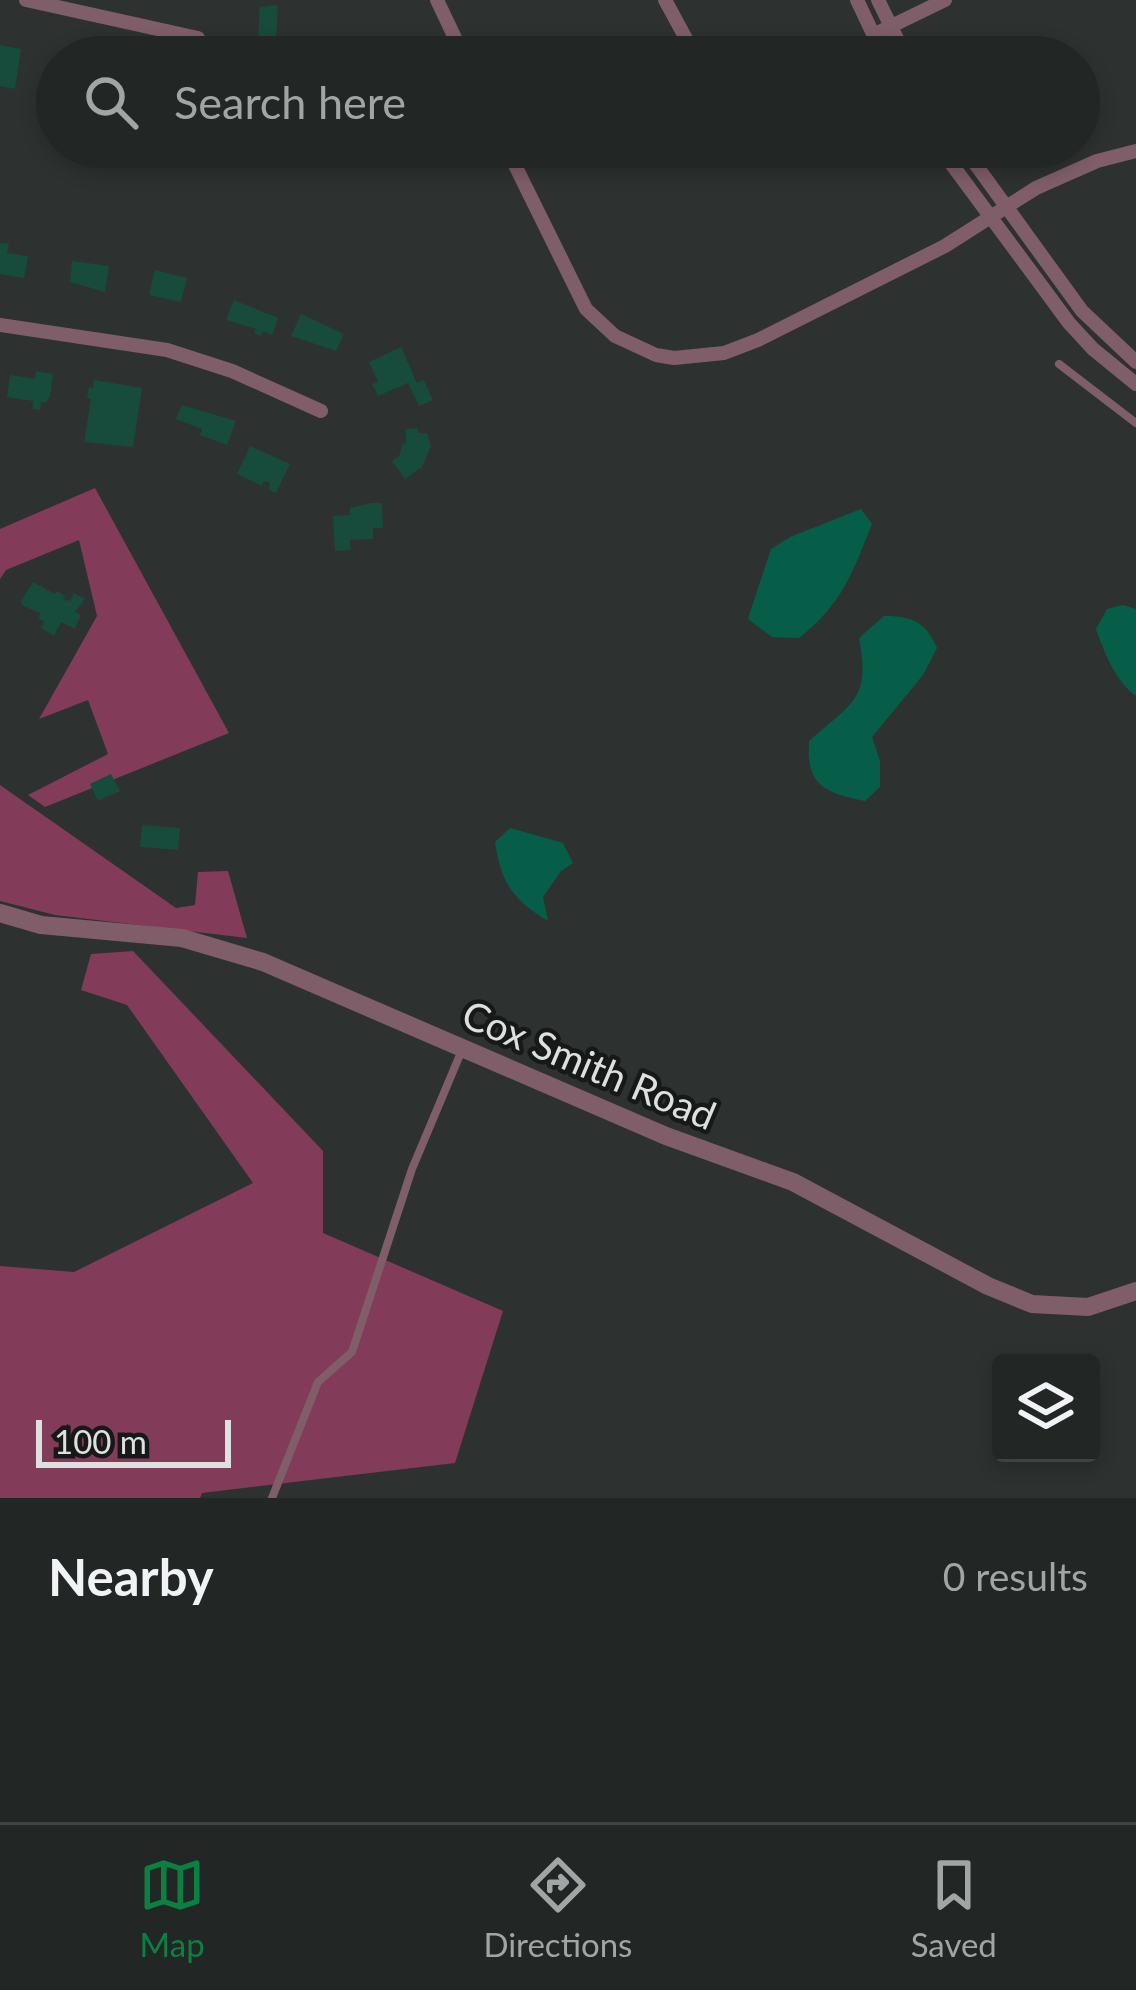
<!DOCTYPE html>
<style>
:root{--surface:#222624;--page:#2e3231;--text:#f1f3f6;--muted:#a2a5a6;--line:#3f4341;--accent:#0b8043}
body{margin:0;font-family:Lato,sans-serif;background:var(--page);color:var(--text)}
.controls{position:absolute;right:36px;bottom:36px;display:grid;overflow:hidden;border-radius:12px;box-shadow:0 6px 18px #0003}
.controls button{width:108px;height:108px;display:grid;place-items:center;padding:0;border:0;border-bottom:3px solid var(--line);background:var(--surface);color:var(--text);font:60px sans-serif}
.scale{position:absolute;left:36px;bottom:30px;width:195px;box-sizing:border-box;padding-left:12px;border:6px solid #dce0de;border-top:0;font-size:33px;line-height:42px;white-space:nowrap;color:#dce0de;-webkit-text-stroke:9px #171918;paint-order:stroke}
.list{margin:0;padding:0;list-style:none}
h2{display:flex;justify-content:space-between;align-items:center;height:156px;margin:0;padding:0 48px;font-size:51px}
h2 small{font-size:39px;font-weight:400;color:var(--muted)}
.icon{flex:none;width:66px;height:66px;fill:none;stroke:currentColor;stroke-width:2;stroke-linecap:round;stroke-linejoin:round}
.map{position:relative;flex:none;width:1136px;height:1498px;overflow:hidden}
.search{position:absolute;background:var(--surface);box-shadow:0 6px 18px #0003;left:36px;right:36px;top:36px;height:132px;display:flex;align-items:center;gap:30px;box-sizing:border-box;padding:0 42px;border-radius:66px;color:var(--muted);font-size:45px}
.sheet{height:324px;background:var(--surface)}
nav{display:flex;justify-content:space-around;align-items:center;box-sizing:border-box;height:168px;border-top:3px solid var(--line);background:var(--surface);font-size:33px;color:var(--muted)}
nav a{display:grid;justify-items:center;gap:6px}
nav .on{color:var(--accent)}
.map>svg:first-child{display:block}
</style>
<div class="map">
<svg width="1136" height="1498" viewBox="0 0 1136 1498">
<rect width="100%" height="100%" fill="#2d3230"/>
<path fill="#823b58" d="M95 488 229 733 45 807 28 795 108 754 88 700 39 719 97 616 79 540 6 570 0 579V529Z
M0 785 176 908 195 905 198 872 228 871 247 938 55 915 0 901Z
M133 951 323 1151V1233L503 1311 455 1463 202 1493 200 1498H0V1266L74 1272 253 1183 127 1005 81 990 91 954Z"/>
<path fill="#075e48" d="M861 509 872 524C852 574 842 604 799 638L772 637 748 619 771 549 790 537Z
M1123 605 1136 609V696C1116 682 1104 652 1096 629L1107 609Z
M884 616C912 616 926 622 937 648L923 675 872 737 880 761V787L865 801C824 793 806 785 809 741 852 703 871 700 859 638Z
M510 828 563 843 573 863 561 871 543 897 548 921C513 900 501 883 495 842Z"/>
<path fill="#174b3c" d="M278 5 276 40 258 42 260 7Z
M0 45 21 49 15 89 0 86Z
M0 243 9 244 7 253 28 256 24 278 0 274Z
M72 261 109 266 105 292 70 282Z
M155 270 187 278 181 302 149 295Z
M234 300 278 318 272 335 263 331 261 336 254 333 256 329 226 320Z
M301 314 344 334 336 351 291 336Z
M401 347 417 383 424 380 433 400 419 406 408 383 378 396 372 384 378 382 369 362Z
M36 371 53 374 50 396 46 403 41 402 40 410 32 409 33 401 7 397 10 375 35 379Z
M94 380 142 388 133 447 84 442 91 399 87 398 89 387 93 388Z
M182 405 236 421 227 445 200 435 202 429 176 419Z
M418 428V433H427L431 446 422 467 405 479 392 461 399 456 403 443 406 444V429Z
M250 446 290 464 276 493 268 489 270 483 264 481 262 486 237 474Z
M371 503H382L383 528H373V539L350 540 351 550 335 551 333 516 350 515V508Z
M33 582 55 594 57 591 65 596 63 599 70 601 74 593 85 599 75 612 81 615 75 629 61 622 54 636 41 628 44 622 38 618 41 614 22 605 21 601Z
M111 774 120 791 98 801 90 784Z
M142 825 180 828 178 850 140 847Z"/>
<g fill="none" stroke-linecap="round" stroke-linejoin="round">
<path stroke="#7f5e69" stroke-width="8" d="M1059 364 1136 423
M272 1498 318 1382 352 1352 412 1169 462 1050"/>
<path stroke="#7f5e69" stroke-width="14" d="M26 0 198 38
M437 0 464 57
M665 0 696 57
M857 0 884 57
M878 0 906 57
M873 35 945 0
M506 147 586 309 615 336 656 355 674 358 724 353 758 340 945 246 1036 188 1097 161 1136 151
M939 147 1069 323 1093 349 1136 384
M963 147 1082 311 1136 362
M0 325 167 350 232 371 321 411"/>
<path stroke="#7f5e69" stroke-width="18" d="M0 913 41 925 182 938 263 962 666 1136 793 1182 988 1286 1032 1304 1088 1307 1136 1291"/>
</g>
<g text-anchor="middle" stroke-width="9" stroke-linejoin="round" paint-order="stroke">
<g font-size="39" fill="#dce0de" stroke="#171918">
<text transform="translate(589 1065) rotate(23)" y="14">Cox Smith Road</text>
</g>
</g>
</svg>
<div class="controls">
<button><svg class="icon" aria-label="layers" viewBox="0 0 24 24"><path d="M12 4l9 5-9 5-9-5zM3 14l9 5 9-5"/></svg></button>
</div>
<div class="scale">100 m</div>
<div class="search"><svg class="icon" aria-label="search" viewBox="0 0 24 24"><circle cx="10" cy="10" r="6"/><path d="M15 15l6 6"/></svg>Search here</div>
</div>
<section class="sheet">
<h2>Nearby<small>0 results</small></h2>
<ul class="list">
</ul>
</section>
<nav>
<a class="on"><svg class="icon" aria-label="map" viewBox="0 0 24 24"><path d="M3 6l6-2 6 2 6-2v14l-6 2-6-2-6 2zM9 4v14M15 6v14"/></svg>Map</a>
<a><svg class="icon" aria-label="directions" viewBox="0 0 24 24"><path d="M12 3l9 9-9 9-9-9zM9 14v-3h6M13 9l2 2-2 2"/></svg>Directions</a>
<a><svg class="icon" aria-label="saved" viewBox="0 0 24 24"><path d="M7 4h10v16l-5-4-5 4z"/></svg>Saved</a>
</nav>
